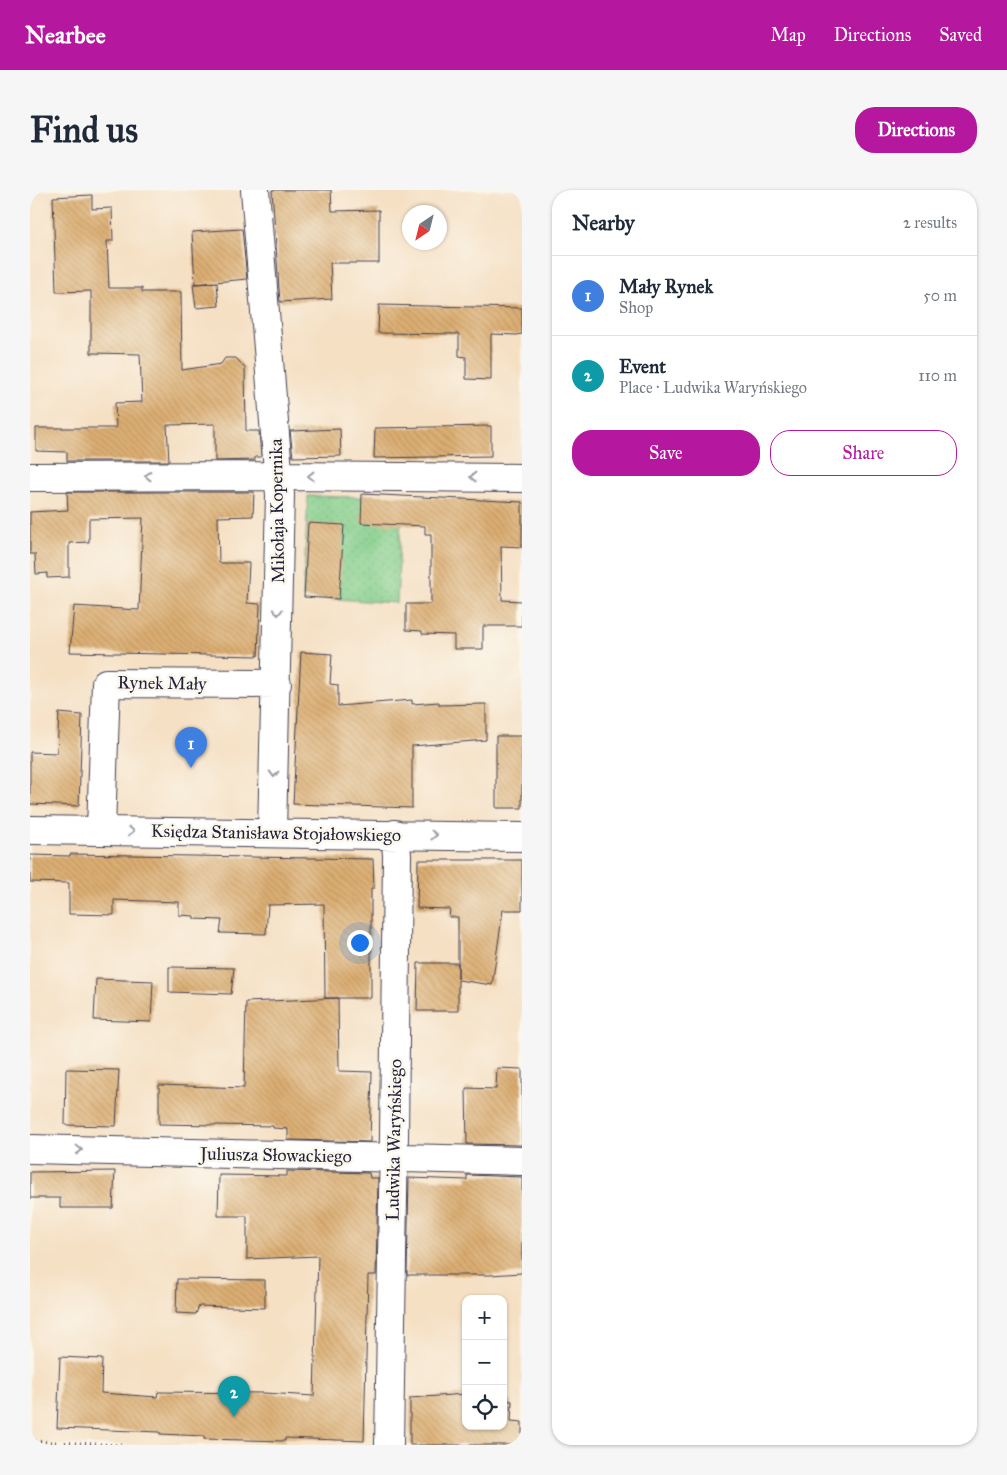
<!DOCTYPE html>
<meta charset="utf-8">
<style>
:root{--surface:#fff;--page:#f6f6f7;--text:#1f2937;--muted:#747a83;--line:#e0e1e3;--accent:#b5179e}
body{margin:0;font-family:"IM FELL Great Primer",serif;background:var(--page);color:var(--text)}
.controls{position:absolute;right:15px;bottom:15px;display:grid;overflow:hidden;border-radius:10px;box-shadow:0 1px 4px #0004}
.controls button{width:45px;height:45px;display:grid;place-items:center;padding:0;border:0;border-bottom:1px solid var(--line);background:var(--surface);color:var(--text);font:25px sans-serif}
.compass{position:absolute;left:372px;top:15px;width:45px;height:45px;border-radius:50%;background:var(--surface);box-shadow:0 1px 4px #0004;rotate:215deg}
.you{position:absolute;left:329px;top:752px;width:18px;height:18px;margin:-12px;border:4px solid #fff;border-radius:50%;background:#1a73e8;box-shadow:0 0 0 8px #1a73e833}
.badge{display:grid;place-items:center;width:32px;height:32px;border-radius:50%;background:var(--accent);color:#fff;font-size:16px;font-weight:700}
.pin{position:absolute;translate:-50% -41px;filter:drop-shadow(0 1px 2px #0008)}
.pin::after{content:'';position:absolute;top:26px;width:18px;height:15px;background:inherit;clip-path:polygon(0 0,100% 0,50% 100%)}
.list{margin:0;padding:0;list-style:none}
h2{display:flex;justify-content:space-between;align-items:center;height:65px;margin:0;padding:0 20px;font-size:21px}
h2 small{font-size:16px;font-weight:400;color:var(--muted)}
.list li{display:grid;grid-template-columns:32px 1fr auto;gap:15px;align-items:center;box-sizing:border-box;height:80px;padding:0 20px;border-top:1px solid var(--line)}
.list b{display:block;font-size:19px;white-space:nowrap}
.list p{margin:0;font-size:16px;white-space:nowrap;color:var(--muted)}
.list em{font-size:16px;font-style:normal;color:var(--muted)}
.actions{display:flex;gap:10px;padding:15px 20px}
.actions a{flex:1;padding:11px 0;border:1px solid var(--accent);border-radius:20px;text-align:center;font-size:18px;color:var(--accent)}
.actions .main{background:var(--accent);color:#fff}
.icon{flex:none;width:28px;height:28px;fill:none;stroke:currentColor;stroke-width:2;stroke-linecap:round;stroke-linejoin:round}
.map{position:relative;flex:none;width:492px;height:1255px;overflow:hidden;border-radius:20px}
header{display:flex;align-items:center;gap:30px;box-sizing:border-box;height:70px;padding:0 25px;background:var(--accent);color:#fff}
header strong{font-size:24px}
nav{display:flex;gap:28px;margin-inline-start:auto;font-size:18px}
.intro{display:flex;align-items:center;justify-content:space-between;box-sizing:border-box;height:120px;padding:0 30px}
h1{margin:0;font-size:35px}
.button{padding:12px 22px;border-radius:20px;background:var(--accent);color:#fff;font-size:18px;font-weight:700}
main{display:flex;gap:30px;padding:0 30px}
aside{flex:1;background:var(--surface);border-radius:20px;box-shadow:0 1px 4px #0004}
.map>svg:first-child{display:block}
</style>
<header>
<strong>Nearbee</strong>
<nav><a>Map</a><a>Directions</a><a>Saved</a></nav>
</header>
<div class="intro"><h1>Find us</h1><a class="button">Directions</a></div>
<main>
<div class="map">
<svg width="492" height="1255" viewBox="0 0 492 1255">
<defs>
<pattern id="grass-dots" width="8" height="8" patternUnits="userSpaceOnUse" patternTransform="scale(1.25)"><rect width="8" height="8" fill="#82cd8a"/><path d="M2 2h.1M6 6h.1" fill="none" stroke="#70b078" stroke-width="1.8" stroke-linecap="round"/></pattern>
<pattern id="building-back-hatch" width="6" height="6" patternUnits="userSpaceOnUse" patternTransform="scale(1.25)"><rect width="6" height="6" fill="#dbae72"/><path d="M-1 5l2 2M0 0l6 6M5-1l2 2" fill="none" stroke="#bc9564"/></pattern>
</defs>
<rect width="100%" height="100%" fill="#fbf7ec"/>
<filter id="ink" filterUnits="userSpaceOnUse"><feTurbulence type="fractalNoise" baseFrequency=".02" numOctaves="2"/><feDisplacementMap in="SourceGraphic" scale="10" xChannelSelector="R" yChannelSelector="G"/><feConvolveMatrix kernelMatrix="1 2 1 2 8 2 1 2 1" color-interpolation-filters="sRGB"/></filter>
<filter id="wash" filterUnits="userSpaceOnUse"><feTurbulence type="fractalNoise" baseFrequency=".0096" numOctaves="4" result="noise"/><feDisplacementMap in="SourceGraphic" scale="20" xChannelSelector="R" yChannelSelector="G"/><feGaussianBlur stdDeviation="1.12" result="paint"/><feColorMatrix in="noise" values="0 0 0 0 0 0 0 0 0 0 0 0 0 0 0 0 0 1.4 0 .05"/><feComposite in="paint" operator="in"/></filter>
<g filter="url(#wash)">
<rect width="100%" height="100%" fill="#f5e0c4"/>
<path fill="url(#grass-dots)" stroke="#527862" d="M278 306 372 308 367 413 273 407Z"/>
<g id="blocks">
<path fill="url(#building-back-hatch)" d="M242 0H301L302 21 349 20V73H300L302 109 250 112Z
M62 5V19L82 18 83 51H77L79 98H112V102H151L152 180 191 174 195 168H206L215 178 216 241H229L231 267H225V270L185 271V234L137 235 139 271H37V262L6 261V238H86L85 213 112 212 110 164 61 163V101L26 102 23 7Z
M212 39 217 89 165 94 162 42Z
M187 93 189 116 166 118 163 94Z
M349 115 492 118V144L487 145 461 144V190L436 189V167L429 166V144L348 143Z
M461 236V266L344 268 345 238Z
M310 239 311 266 263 267 260 241Z
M37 302H224L223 326 188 327 189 373H219L217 413 230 414 228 466 40 462 44 416 109 420 113 328 59 329V352L39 353V387L17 388V383L6 384 5 364H0V322L38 320Z
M332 304 492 312V357L471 356 472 410 492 411V436H453V459H424V445L392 444V441L376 440V414H401V344H395V336L331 333Z
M278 333 314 335 309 409 274 407Z
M271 462 302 464 300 494 308 495V516L382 510V514L409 512V515L456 514V550L382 556V618L263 614Z
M29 523 52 525 49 616 0 614V562L27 563Z
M466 546H492V618H466Z
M40 664 343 669 344 698H341V808H295L294 714 238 715 236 744 190 743 192 730 164 729V726L149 725V712L84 710V725L39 724V693L0 692V665L40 666Z
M388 670H492V720H473L462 795 428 790V821H387L388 773H428V789V727H419L420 719 387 718Z
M139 777 204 778 201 804 139 802Z
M66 789 123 791 121 832 64 830Z
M308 808 309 881 342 882 340 952 258 950V939L243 938V936L129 934V895L214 898 216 812Z
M467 878 492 879V955L437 954 436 898 466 899Z
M36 879 89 880 86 936 35 935Z
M85 981 83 1018H30V1008H0V982Z
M257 981 339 983 340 988H348L346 1085H338L334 1251 255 1248V1251L174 1249V1246L130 1244V1242L27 1238 30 1167 72 1169 71 1203 127 1207 128 1202 234 1203 284 1206 288 1066 217 1069V1026H188L189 985 257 986Z
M437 985 492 987V1083L460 1085H377L379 988 437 990Z
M147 1089 235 1090V1118L169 1116 166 1124 146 1123Z
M436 1204V1236H473V1210L482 1211 481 1231 492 1232V1255H380V1208Z"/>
</g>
</g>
<g filter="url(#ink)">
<use href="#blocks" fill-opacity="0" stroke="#423e50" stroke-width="1"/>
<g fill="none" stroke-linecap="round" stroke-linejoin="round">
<g stroke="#423e50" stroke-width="30">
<path id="minor" d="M225 0 250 305 242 643
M0 287 250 286 492 288
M0 640 492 647
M71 640 76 493 247 494
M0 959 492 971
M359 1255 364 945 367 665 365 644"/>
</g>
<path stroke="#423e50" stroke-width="3" stroke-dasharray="1 4" stroke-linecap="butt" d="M0 1251 91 1255"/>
<use href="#minor" stroke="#fff" stroke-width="28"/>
</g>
<defs><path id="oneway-chevron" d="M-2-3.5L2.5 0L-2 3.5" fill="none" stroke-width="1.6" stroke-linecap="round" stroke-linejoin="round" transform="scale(1.25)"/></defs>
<g stroke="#9c9ca7">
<use href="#oneway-chevron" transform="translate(118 286) rotate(180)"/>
<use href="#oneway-chevron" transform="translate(281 286) rotate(-180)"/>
<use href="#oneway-chevron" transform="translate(443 287) rotate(-180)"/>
<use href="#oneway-chevron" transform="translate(248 422) rotate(91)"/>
<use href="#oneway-chevron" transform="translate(244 584) rotate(91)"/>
<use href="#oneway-chevron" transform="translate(101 641) rotate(1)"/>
<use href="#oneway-chevron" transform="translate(404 645) rotate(1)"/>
<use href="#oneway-chevron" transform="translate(49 960) rotate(1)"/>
</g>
</g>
<g text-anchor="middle" stroke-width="5" stroke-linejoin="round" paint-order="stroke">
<g font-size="18" fill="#22223b" stroke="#fbf7ec">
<text transform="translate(247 321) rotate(-91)" y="6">Mikołaja Kopernika</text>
<text transform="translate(132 493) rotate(1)" y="6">Rynek Mały</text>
<text transform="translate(246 643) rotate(1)" y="6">Księdza Stanisława Stojałowskiego</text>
<text transform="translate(364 950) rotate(-89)" y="6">Ludwika Waryńskiego</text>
<text transform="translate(246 965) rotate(1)" y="6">Juliusza Słowackiego</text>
</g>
</g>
</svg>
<div class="controls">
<button>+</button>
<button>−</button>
<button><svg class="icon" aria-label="locate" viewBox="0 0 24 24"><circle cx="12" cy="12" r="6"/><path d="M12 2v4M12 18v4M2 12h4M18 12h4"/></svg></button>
</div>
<svg class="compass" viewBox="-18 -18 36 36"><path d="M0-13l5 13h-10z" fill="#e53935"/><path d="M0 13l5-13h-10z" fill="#747a83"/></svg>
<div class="you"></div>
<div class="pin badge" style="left:161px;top:578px;background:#3f7fe0">1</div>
<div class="pin badge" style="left:204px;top:1227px;background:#0f9aa8">2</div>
</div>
<aside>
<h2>Nearby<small>2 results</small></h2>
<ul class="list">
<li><span class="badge" style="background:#3f7fe0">1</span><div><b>Mały Rynek</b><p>Shop</p></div><em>50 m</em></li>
<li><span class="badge" style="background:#0f9aa8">2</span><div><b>Event</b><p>Place · Ludwika Waryńskiego</p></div><em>110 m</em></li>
</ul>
<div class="actions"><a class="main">Save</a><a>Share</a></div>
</aside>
</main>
